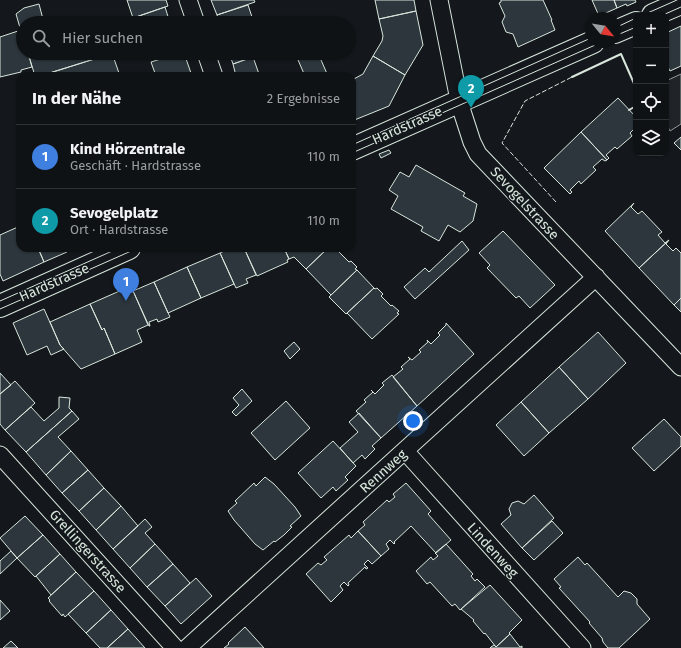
<!DOCTYPE html>
<html lang="de">
<meta charset="utf-8">
<style>
:root{--surface:#0f1215;--page:#1d2022;--text:#f1f3f6;--muted:#9b9ea0;--line:#2f3234;--accent:#ffb74d}
body{margin:0;font-family:"Fira Sans",sans-serif;background:var(--page);color:var(--text)}
.controls{position:absolute;right:12px;top:12px;display:grid;overflow:hidden;border-radius:8px;box-shadow:0 1px 3px #0004}
.controls button{width:36px;height:36px;display:grid;place-items:center;padding:0;border:0;border-bottom:1px solid var(--line);background:var(--surface);color:var(--text);font:20px sans-serif}
.compass{position:absolute;left:585px;top:12px;width:36px;height:36px;border-radius:50%;background:var(--surface);box-shadow:0 1px 3px #0004;rotate:120deg}
.you{position:absolute;left:413px;top:421px;width:14px;height:14px;margin:-10px;border:3px solid #fff;border-radius:50%;background:#1a73e8;box-shadow:0 0 0 6px #1a73e833}
.badge{display:grid;place-items:center;width:26px;height:26px;border-radius:50%;background:var(--accent);color:#fff;font-size:13px;font-weight:700}
.pin{position:absolute;translate:-50% -33px;filter:drop-shadow(0 1px 2px #0008)}
.pin::after{content:'';position:absolute;top:21px;width:14px;height:12px;background:inherit;clip-path:polygon(0 0,100% 0,50% 100%)}
.list{margin:0;padding:0;list-style:none}
h2{display:flex;justify-content:space-between;align-items:center;height:52px;margin:0;padding:0 16px;font-size:17px}
h2 small{font-size:13px;font-weight:400;color:var(--muted)}
.list li{display:grid;grid-template-columns:26px 1fr auto;gap:12px;align-items:center;box-sizing:border-box;height:64px;padding:0 16px;border-top:1px solid var(--line)}
.list b{display:block;font-size:15px;white-space:nowrap}
.list p{margin:0;font-size:13px;white-space:nowrap;color:var(--muted)}
.list em{font-size:13px;font-style:normal;color:var(--muted)}
.icon{flex:none;width:22px;height:22px;fill:none;stroke:currentColor;stroke-width:2;stroke-linecap:round;stroke-linejoin:round}
.map{position:relative;flex:none;width:681px;height:648px;overflow:hidden}
.search{position:absolute;background:var(--surface);box-shadow:0 1px 3px #0004;left:16px;top:16px;width:340px;height:44px;display:flex;align-items:center;gap:10px;box-sizing:border-box;padding:0 14px;border-radius:22px;color:var(--muted);font-size:15px}
.panel{position:absolute;background:var(--surface);box-shadow:0 1px 3px #0004;left:16px;top:72px;width:340px;height:180px;border-radius:12px}
.map>svg:first-child{display:block}
</style>
<div class="map">
<svg width="681" height="648" viewBox="0 0 681 648">
<rect width="100%" height="100%" fill="#14181c"/>
<path fill="#202428" stroke="#939e99" d="M681 74V124L670 131 666 123V81Z"/>
<path fill="#2c363c" stroke="#d8e6dc" d="M127 0H166L168 6 133 18Z
M211 0H254L255 2 217 15Z
M375 0H414L416 11 379 19Z
M501 0H543L552 20H551L555 30 518 47 513 34 506 32 502 22 505 16 499 3 501 2Z
M592 0H614L617 8 599 16Z
M614 0H635L636 2 627 6 626 4 617 8Z
M39 4 44 23H23V38L16 14 24 8Z
M248 5 254 23H219L217 15Z
M165 7 170 23H114L133 17V18Z
M416 11 423 45 405 75 373 56 382 41 383 36 379 19Z
M681 26V66L670 71 666 63V33Z
M21 30 23 38V53H28L32 67 21 70V72L0 77V37Z
M28 53H103L104 56 40 76H35Z
M112 53 120 76H40L104 56Z
M162 53H184L192 76H156L151 62 164 58Z
M229 53H264L233 64Z
M295 53H318L328 76H305Z
M373 56 405 75 389 106 352 121V80L363 74Z
M253 57 259 74 254 76H236L233 64Z
M618 98 636 117V127L630 133 632 136 617 149 615 147 606 155 609 158 607 160 581 132Z
M581 132 607 160 605 161 602 159 593 167 596 170 581 184 579 181 570 190 572 192 570 194 544 168Z
M681 137V150L674 143Z
M389 150 391 153 381 158 379 154Z
M416 165 465 193 463 196 477 204 473 221 460 232 448 225 439 241 421 231 423 227 391 209 398 196 389 190 400 172 409 177Z
M634 203 631 207 638 214 642 211 662 232 658 235 665 243 669 240 639 268 605 231Z
M20 226V248H38L44 262 3 281 0 274V235Z
M503 231 555 285 530 308 519 296 516 298 487 268 490 265 479 253Z
M669 240 666 244 673 251 676 248 681 253V298L674 305 639 268Z
M462 241 469 250 415 299 404 287 425 268 429 272Z
M38 248H65L67 252 44 262Z
M231 248H244L256 275 246 279 248 283 236 288 220 253Z
M244 248H284L289 259 287 260 288 262 257 276Z
M284 248H328L306 269 294 257 289 259Z
M328 248H339L341 251 339 252 349 262 351 261 357 267 355 269 357 270 331 295 306 269Z
M220 253 234 284 201 298 187 267Z
M187 267 201 298 168 313 154 282Z
M357 270 374 288 346 314 329 297Z
M154 282 170 317 158 322 157 319 149 322 150 326H149L133 291Z
M131 286 148 325 137 330 142 342 115 354 104 328 102 330 90 304Z
M374 288 375 289 377 288 383 294 381 296 391 306 392 305 399 311 397 313 399 314 372 339 347 313Z
M681 298V312L674 305Z
M90 304 102 330 104 328 115 354 81 369 60 345 50 322Z
M44 309 60 345 64 349 51 355 47 346 27 355 13 323Z
M446 323 474 354 417 406 393 377 403 369 401 367 410 359 408 357 412 360 421 352 419 350 428 342 427 340 431 344 440 335 438 333 446 325Z
M598 332 626 363 588 399 559 367Z
M294 342 300 349 290 359 284 351Z
M559 367 588 399 549 433 521 402Z
M0 373 11 385 0 394Z
M392 375 417 406 381 438 356 411 366 402 364 400 373 392 371 390 375 394 384 385 382 383Z
M15 381 35 403 5 430 0 424V394Z
M242 389 252 401 236 416 232 412 239 405 233 398Z
M59 397 70 398 69 408 72 411 26 452 5 430 31 407 44 421 59 408Z
M286 401 310 428 275 460 251 433Z
M521 402 549 433 524 456 496 425Z
M72 411 79 419 58 437 71 451 46 475 26 452Z
M359 413 381 438 372 446 375 449 365 459 362 455 353 463 340 448 358 432 349 422Z
M664 419 681 437V446L654 471 632 448Z
M333 441 356 466 345 477 348 480 336 491 333 487 321 498 298 473Z
M71 451 88 470 62 493 46 475Z
M88 470 104 488 79 511 62 493Z
M265 477 274 484 295 507 301 516 290 526 292 527 284 535 275 542 274 541 263 550 255 544 234 520 228 511 237 503 235 501 254 483 256 486Z
M406 483 431 511 428 514 451 540 436 553 411 526 394 542 395 543 394 544 390 540 386 544 389 549 381 556 358 531 365 525 363 522 387 500 389 502 395 497 393 494Z
M104 488 121 506 96 530 79 511Z
M534 495 554 518 522 548 501 524 511 515 509 509 512 503 518 501 524 504Z
M121 506 138 526 113 549 96 530Z
M25 516 43 535 17 558 0 538Z
M145 519 152 527 145 533 155 544 130 568 113 549Z
M552 521 563 533 561 535 534 560 522 548Z
M358 531 381 556 372 564 368 560 364 564 368 568 366 569 365 567 348 583 349 585 348 586 344 582 340 586 343 590 331 602 306 574 318 563 321 565 327 560 324 557 349 535 351 538Z
M43 535 60 554 35 577 17 558Z
M155 544 173 564 147 587 130 568Z
M446 544 473 574 471 576 475 581 477 579 485 587 460 610 455 604 452 606 430 582 427 584 416 571 431 557 433 560 438 556 435 553Z
M11 551 17 558 0 574V561Z
M60 554 76 572 51 595 36 576Z
M578 557 585 565 587 563 618 597 624 591 631 593 637 599V604L650 619 619 648H608L603 642 602 638 589 623 590 622 559 588 561 587 554 579Z
M173 564 190 583 165 606 147 587Z
M76 572 94 591 65 617 63 614 62 616 49 601 50 600 48 598Z
M196 578 212 596 181 624 165 606Z
M490 585 522 620 509 633 510 634 496 647 485 633 484 634 473 621 474 620 461 609Z
M94 591 111 610 86 633 68 614Z
M0 600 10 611 0 620Z
M111 610 128 629 107 648H100L86 633Z
M245 627 264 648H224L229 644 228 643Z
M128 629 145 648H107Z
M510 634 520 647 522 646V648H490L491 647 494 645 496 647Z
M11 641 18 648H3Z"/>
<g fill="none" stroke-linecap="round" stroke-linejoin="round">
<g stroke="#d8e6dc" stroke-width="19">
<path id="street" d="M188 0 196 23
M439 0 460 105 472 142 478 154 681 367
M206 53 214 76
M405 451 582 648
M0 455 175 648
M187 648 596 277"/>
</g>
<g stroke="#d8e6dc" stroke-width="24">
<path id="secondary" d="M653 15 681 3
M615 32 636 23
M352 149 593 42
M0 306 129 248"/>
</g>
<use href="#street" stroke="#14181c" stroke-width="17"/>
<use href="#secondary" stroke="#14181c" stroke-width="22"/>
<path stroke="#d8e6dc" stroke-width="1" d="M643 15 677 0
M663 15 681 7
M615 28 636 18
M615 36 636 27
M352 145 591 38
M352 153 602 42
M0 301 119 248
M0 309 138 248"/>
<path stroke="#d8e6dc" stroke-width="1" stroke-dasharray="5 2" stroke-linecap="butt" d="M556 202 502 143 525 101 572 77"/>
<path stroke="#d8e6dc" stroke-width="2" d="M572 77 621 54 636 88
M629 110 636 106"/>
</g>
<g text-anchor="middle" stroke-width="3" stroke-linejoin="round" paint-order="stroke">
<g font-size="14" fill="#d8e6dc" stroke="#14181c">
<text transform="translate(407 125) rotate(-24)" y="5">Hardstrasse</text>
<text transform="translate(525 203) rotate(47)" y="5">Sevogelstrasse</text>
<text transform="translate(54 282) rotate(-24)" y="5">Hardstrasse</text>
<text transform="translate(383 471) rotate(-42)" y="5">Rennweg</text>
<text transform="translate(493 550) rotate(48)" y="5">Lindenweg</text>
<text transform="translate(88 551) rotate(48)" y="5">Grellingerstrasse</text>
</g>
</g>
</svg>
<div class="controls">
<button>+</button>
<button>−</button>
<button><svg class="icon" aria-label="locate" viewBox="0 0 24 24"><circle cx="12" cy="12" r="6"/><path d="M12 2v4M12 18v4M2 12h4M18 12h4"/></svg></button>
<button><svg class="icon" aria-label="layers" viewBox="0 0 24 24"><path d="M12 4l9 5-9 5-9-5zM3 14l9 5 9-5"/></svg></button>
</div>
<svg class="compass" viewBox="-18 -18 36 36"><path d="M0-13l5 13h-10z" fill="#e53935"/><path d="M0 13l5-13h-10z" fill="#9b9ea0"/></svg>
<div class="you"></div>
<div class="pin badge" style="left:126px;top:301px;background:#3f7fe0">1</div>
<div class="pin badge" style="left:471px;top:108px;background:#0f9aa8">2</div>
<div class="search"><svg class="icon" aria-label="search" viewBox="0 0 24 24"><circle cx="10" cy="10" r="6"/><path d="M15 15l6 6"/></svg>Hier suchen</div>
<section class="panel">
<h2>In der Nähe<small>2 Ergebnisse</small></h2>
<ul class="list">
<li><span class="badge" style="background:#3f7fe0">1</span><div><b>Kind Hörzentrale</b><p>Geschäft · Hardstrasse</p></div><em>110 m</em></li>
<li><span class="badge" style="background:#0f9aa8">2</span><div><b>Sevogelplatz</b><p>Ort · Hardstrasse</p></div><em>110 m</em></li>
</ul>
</section>
</div>
